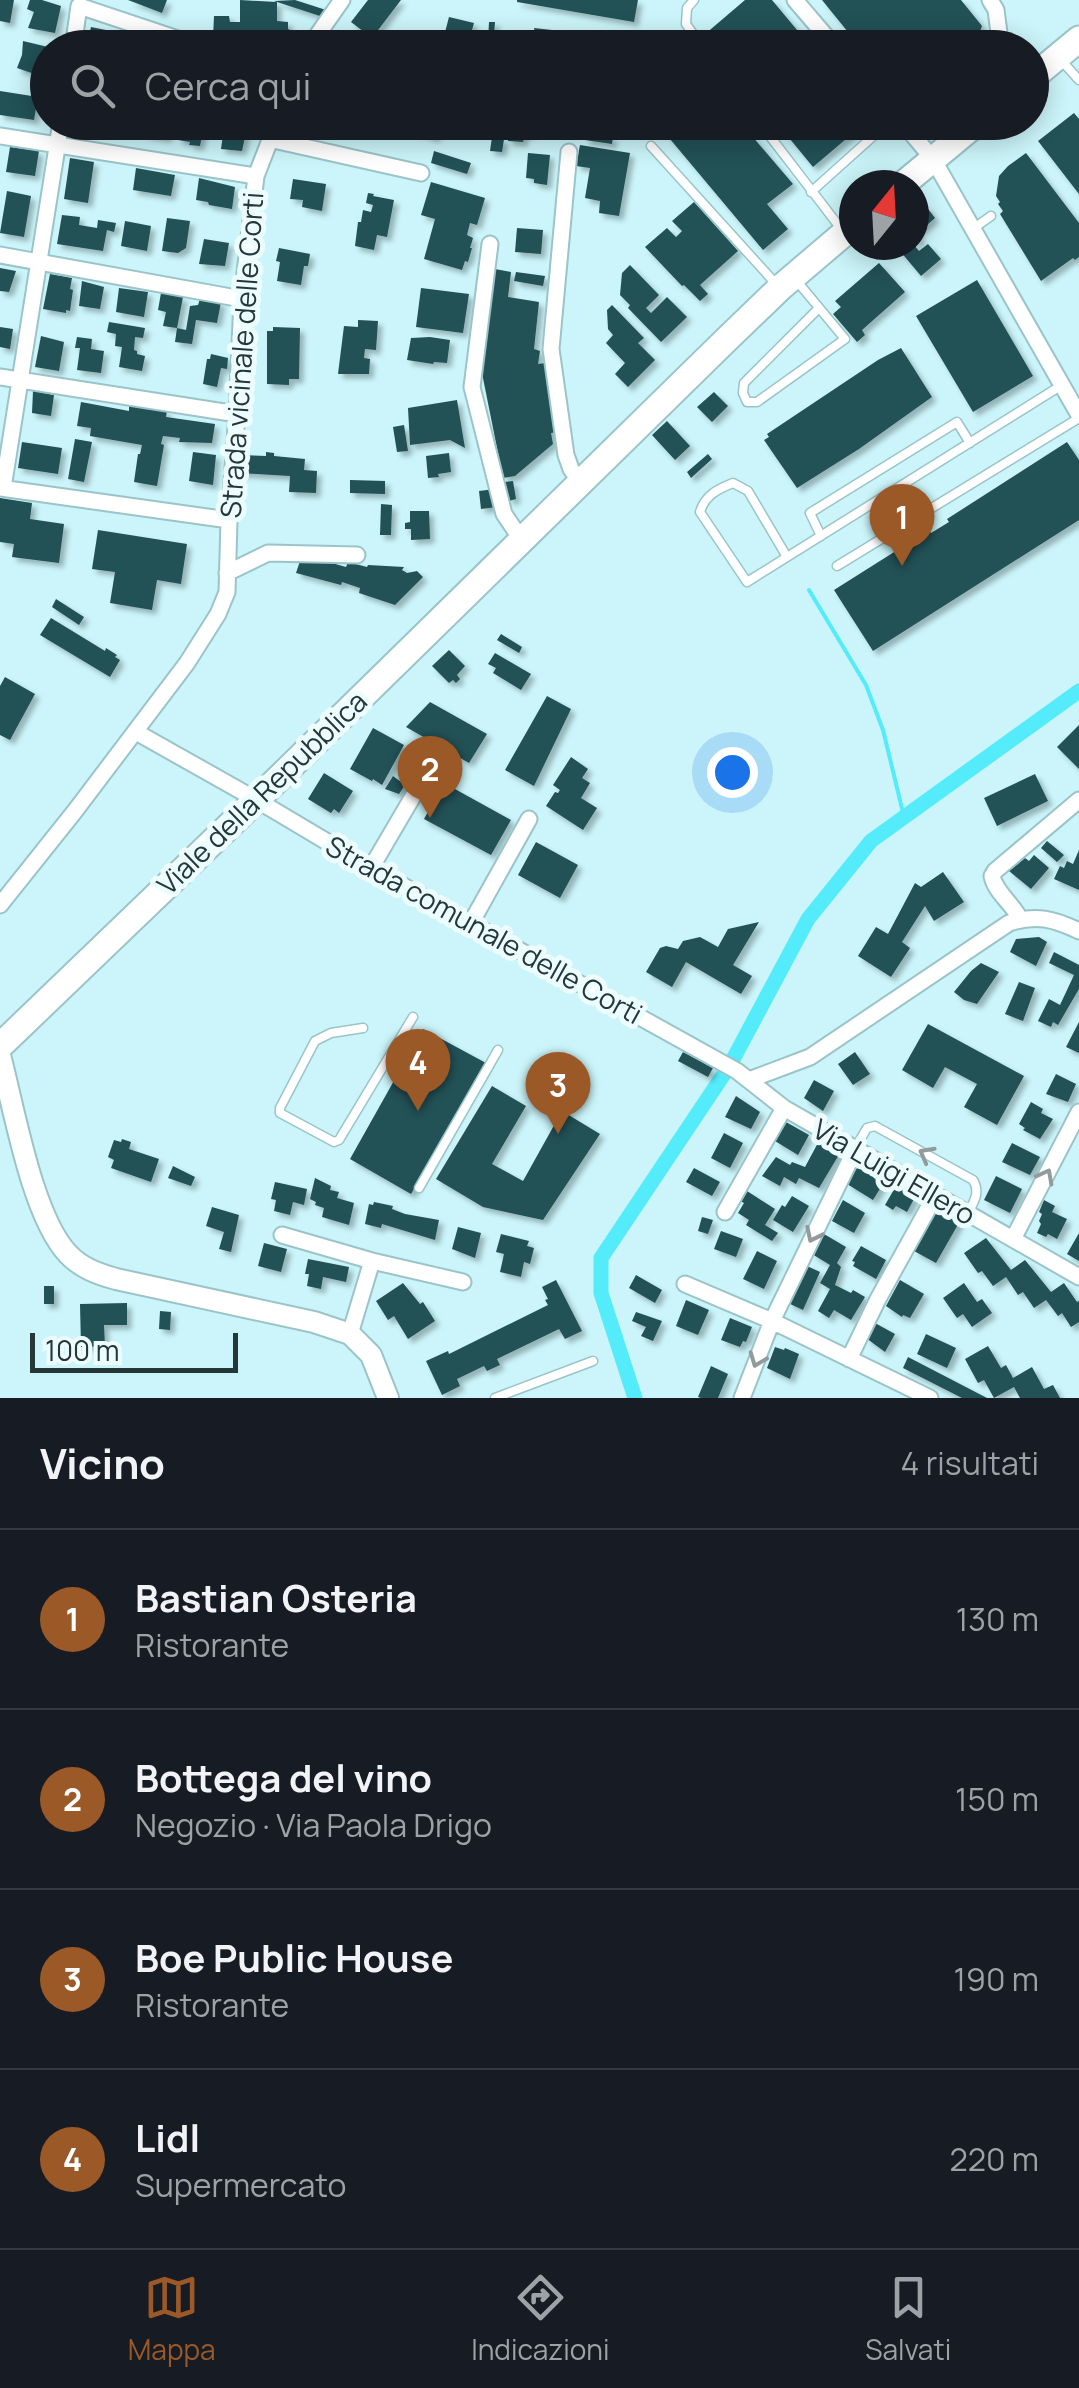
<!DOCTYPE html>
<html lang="it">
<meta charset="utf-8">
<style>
:root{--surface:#171b24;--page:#242831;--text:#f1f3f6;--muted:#9ea1a6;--line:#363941;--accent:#9c5928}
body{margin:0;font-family:Manrope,sans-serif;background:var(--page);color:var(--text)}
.compass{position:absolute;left:839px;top:170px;width:90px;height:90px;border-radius:50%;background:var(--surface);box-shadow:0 5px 25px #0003;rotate:18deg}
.scale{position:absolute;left:30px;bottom:25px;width:208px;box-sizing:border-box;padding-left:10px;border:5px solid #263738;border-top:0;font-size:28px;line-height:35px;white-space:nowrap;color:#263738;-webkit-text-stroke:8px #edfdff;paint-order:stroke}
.you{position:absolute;left:732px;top:772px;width:35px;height:35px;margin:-25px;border:8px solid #fff;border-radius:50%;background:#1a73e8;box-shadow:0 0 0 15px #1a73e833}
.badge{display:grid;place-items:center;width:65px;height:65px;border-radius:50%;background:var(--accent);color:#fff;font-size:32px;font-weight:700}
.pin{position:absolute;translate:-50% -82px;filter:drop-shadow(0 2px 5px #0008)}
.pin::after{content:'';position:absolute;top:52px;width:35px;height:30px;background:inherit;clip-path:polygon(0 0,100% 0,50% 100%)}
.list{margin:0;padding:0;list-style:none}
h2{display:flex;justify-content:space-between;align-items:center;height:130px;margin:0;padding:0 40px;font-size:42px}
h2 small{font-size:32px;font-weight:400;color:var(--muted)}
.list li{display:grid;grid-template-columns:65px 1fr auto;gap:30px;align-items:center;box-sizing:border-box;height:180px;padding:0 40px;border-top:2px solid var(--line)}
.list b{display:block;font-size:38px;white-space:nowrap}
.list p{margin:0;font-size:32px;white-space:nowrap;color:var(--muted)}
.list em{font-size:32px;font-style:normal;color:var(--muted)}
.icon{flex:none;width:55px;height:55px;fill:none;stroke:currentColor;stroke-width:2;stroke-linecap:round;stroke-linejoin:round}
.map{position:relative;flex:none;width:1079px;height:1398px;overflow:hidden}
.search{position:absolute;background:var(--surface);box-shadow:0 5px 25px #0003;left:30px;right:30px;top:30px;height:110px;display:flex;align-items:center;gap:25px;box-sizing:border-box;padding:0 35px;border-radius:55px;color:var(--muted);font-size:38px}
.sheet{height:850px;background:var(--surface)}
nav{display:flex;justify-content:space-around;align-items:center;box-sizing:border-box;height:140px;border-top:2px solid var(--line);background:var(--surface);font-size:28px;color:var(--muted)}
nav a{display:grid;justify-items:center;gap:5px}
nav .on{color:var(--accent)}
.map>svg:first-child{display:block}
</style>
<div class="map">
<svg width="1079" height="1398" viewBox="0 0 1079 1398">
<defs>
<filter id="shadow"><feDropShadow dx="4.5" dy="4.5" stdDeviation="2.5" flood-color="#0004"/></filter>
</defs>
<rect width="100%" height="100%" fill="#cbf5fa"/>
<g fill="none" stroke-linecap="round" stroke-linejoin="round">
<path stroke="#54ebfa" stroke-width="4" d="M809 590 866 685 883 730 904 817"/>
<path stroke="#54ebfa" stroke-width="15" d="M635 1398 601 1293V1258L730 1065 808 919 871 841 1079 691"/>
</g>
<path fill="#235156" filter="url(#shadow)" d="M0 0H14L10 23 0 21Z
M30 0H42L61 6 55 33 28 28 34 12 27 9Z
M128 0H167L162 13Z
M240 0 277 2V21L288 22V29L306 38 298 48 225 43V38H213L214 16H229L230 22H240Z
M295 0 326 10 323 17 274 1Z
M368 0H401L372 38 351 22Z
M517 0H638L634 22 517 2Z
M745 0H772L812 48H714L704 35Z
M822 0H961L982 26 979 34 981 40 972 48H861Z
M449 17 474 23 467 48H460L443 40Z
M489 22H495L493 48H471L474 39 488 41Z
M91 27 121 33 119 41 126 42 125 48 113 46V48H86Z
M534 28 579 33 595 38 593 48H562L563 42 536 38Z
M140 38 165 42 164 48H138Z
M23 41 48 47 46 78 17 68 22 55Z
M0 91 38 97 34 120 0 115Z
M1074 113 1079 119V194L1038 141Z
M146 122H170L167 138 144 134Z
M181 122 204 125 200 146 189 145 190 142 178 140Z
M390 122H440L435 138Z
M493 122H533L531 134 525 133 523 142 508 141 509 130 492 129Z
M677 122H740L793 184 767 204 788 229 763 250 665 133Z
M776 122H866L813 167Z
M224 128 246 132 242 151 221 149Z
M586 133 613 137 612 144 585 140Z
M492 137 504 139 502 152 490 151Z
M580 145 630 153 619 216 599 213 600 201 585 198 590 168 576 166Z
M10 147 39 151 35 176 6 172Z
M434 151 471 163 467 174 431 163Z
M528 153 550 155 547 185 534 183V179L526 178Z
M1026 153 1079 223V257L1075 260 1073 258 1041 281 1000 214 1003 211 998 204 1000 202 996 196 999 176 1008 166Z
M70 158 94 162 88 203 64 199Z
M136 168 175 175 171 196 133 190Z
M199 178 235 187 232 209 209 205 208 202 196 200Z
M293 179 326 184 322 211 302 207 303 200 290 199Z
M431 182 485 198 477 225 470 223 467 235 473 238 470 248H472L468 262 465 261 462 270 424 259 435 219 421 215Z
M7 191 31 196 24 237 0 233Z
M368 193 374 194 373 196 394 200 387 237 377 235 374 250 355 246 358 222H361L363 210 371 212 373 205 366 203Z
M694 202 738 251 700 285 708 294 700 301 684 285 682 286 645 247 667 228 676 237 682 231 672 221Z
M925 205 935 218 917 234 921 239 914 245 919 251 928 244 941 259 921 276 895 245H914V215Z
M62 215 80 217 79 225 97 228 98 220 116 223 114 232 107 230 103 251 57 244Z
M167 218 190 221 186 248 178 253 162 251Z
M125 221 151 226 147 251 121 246Z
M517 228 543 230 541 254 515 252Z
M204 239 229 243 225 266 199 264Z
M279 248 310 254 308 266H304L301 285 277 281 280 262 276 261Z
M879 263 905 292 862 330 865 335 857 342 833 314 841 307 835 301Z
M630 265 659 295 646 308 651 313 667 297 687 317 661 342 628 308 630 305 620 295 622 273Z
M0 268 16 271 9 292 0 291Z
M495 269 511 272 508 297 539 302 534 349 540 351 538 364 545 363 557 432 551 433 553 444 515 476 503 478 482 373Z
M516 272 545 276 543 286 514 281Z
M50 274 72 278 70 289 73 290 70 311 66 310V313L43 309Z
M977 280 1033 376 973 412 916 316Z
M82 281 104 287 100 309 79 306Z
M119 288 148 292 144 317 116 312Z
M421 288 469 294 463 333 416 327Z
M161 293 183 297 177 328 186 330 190 306 198 305 200 299 221 302 217 323 196 320 192 344 175 342 177 328 163 326 166 312 158 310Z
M612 305 644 338 638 343 655 360 628 387 615 374 625 363 606 343 613 335 608 329 607 310Z
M358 320 378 321 376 350 365 349 364 358 370 359 369 374H338L344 326 358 327Z
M109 322 145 328 143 338 135 337 134 350 137 351V354L145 356 142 371 119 367 122 347 115 346 116 334 107 332Z
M0 327 13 329 10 349 0 347Z
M273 327 300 328 299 379H289V385L267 384V331H273Z
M41 336 64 342 59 371 35 367Z
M77 337 92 339 91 349 104 351 101 373 77 370 80 348H75Z
M430 337 450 340 447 363 434 362 433 364 407 360 411 338Z
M901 348 932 397 859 449 797 488 764 440 769 437 767 434 878 360Z
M211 354 228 358 227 369 221 368 217 387 203 384 207 359H210Z
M33 391 54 395 51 416 32 413Z
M714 392 728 406 712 422 697 407Z
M457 400 465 448 450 440 410 445 408 408Z
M81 402 129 411V406L167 411 166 417 215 424 212 443 179 442 180 438 163 436 161 444 164 445 157 486 134 482 138 454H140L142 445 90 436 91 428 77 426Z
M667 421 690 446 675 460 652 435Z
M404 425 408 451 397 452 393 427Z
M75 439 92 442 84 482 68 479Z
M22 442 62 448 58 474 18 468Z
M1067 442 1079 460V520L873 651 834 590 929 530 931 533 949 522 947 519Z
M193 452 216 455 213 485 189 481Z
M266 452 274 453V456L305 459 304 470 317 471 316 493 289 492 290 476 238 473 239 455 266 456Z
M449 453 451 472 438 474 439 477 428 478 426 456Z
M708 454 712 459 691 478 687 472Z
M350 480 385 481V494L350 493Z
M513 481 516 499 509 501 504 482Z
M495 489 497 507 481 509 479 491Z
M0 498 32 503 30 519 64 524 59 563 12 557 14 544 0 542Z
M381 504 392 505 391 535H380Z
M410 511H429L430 539 411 540V529H405V523L410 522Z
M98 530 187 544 181 584 157 580 152 610 110 603 115 572 92 569Z
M311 557 346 567 348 562 367 567 368 565 404 567 402 570 407 573 417 571 423 577 395 605 359 593 360 588 342 582 341 585 296 573 301 558Z
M56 599 84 617 79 625 52 607Z
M51 618 105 651 106 648 117 655 115 657 120 660 110 677 40 635Z
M501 634 522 647 519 653 497 640Z
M449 650 465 666 457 675 460 679 456 683 453 680 449 683 432 666Z
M495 653 531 674 521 690 493 673 496 668 488 664Z
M5 677 35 694 10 740 0 735V686Z
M547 696 571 709 534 786 505 770Z
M430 702 487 734 469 763 406 727Z
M1079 725V769L1057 747Z
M373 728 404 745 382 785 373 779 372 781 350 769Z
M571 757 588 769 582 778 590 783 581 798 597 808 583 830 546 806 555 792 558 793 560 790 553 785Z
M324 773 353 791 339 813 334 809 331 813 308 799Z
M1035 774 1048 801 997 826 984 798Z
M393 776 405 785 399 794 385 789Z
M444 783 511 820 491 855 424 819Z
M1047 841 1064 855 1057 862 1041 848Z
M536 842 578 865 560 898 518 875Z
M1079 850V890L1054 879 1060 866 1064 868 1067 861 1073 864Z
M1034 855 1049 868 1031 889 1009 871 1025 858 1029 861Z
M943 872 964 902 934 921 925 906 902 942 910 948 891 977 858 956 876 927 888 934 915 883 921 887Z
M759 922 733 965 752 976 741 994 686 962 672 987 646 972 660 948 666 946 678 949 683 941 700 937 718 947 728 929Z
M1039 937 1047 942 1036 966 1010 952 1016 939Z
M1054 952 1079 965V989L1058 1025 1053 1022 1051 1027 1038 1021 1049 999 1060 1005 1074 975 1049 963Z
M981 963 999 972 977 1004 964 1000 954 992 971 971Z
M1019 982 1035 988 1023 1021 1005 1014Z
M1079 1022V1053L1066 1047Z
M928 1024 1024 1076 997 1125 964 1107 977 1084 945 1067 933 1088 902 1070Z
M423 1029 486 1063 411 1194 350 1159Z
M683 1052 713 1068 708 1077 678 1061Z
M855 1052 870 1074 853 1085 838 1064Z
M1056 1074 1076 1084 1068 1102 1046 1094Z
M814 1080 834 1091 823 1111 804 1098Z
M492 1086 526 1106 492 1164 523 1181 562 1111 600 1134 543 1220 483 1207 436 1179Z
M736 1096 760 1112 751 1129 725 1117Z
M1031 1102 1043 1109 1041 1113 1053 1119 1040 1139 1023 1130 1025 1128 1019 1124Z
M786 1122 809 1135 798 1155 775 1141Z
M724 1133 743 1143 730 1168 711 1158Z
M122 1139 131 1142 129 1149 159 1159 151 1182 111 1168 114 1160 108 1157 114 1140 121 1142Z
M819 1141 840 1153 819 1188 799 1178 796 1184 784 1177 780 1186 762 1176 776 1157 790 1165 792 1162 805 1167Z
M1012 1143 1040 1157 1030 1175 1002 1162Z
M860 1163 886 1179 873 1200 847 1184Z
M173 1166 195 1177 191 1186 168 1178Z
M694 1168 720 1182 712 1196 686 1182Z
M996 1176 1022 1189 1010 1213 984 1200Z
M315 1178 331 1186 330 1190 339 1192 337 1198 354 1203 349 1225 322 1217 324 1208 315 1205 316 1202 310 1199Z
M275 1182 307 1189 304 1205 293 1202 290 1215 274 1211 276 1200 271 1199Z
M896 1186 915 1197 907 1212 896 1206 893 1210 885 1205Z
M747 1191 775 1209 765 1225 778 1233 772 1241 746 1225 749 1220 738 1213 744 1203 740 1201Z
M792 1196 809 1206 793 1232 773 1220 782 1205 785 1207Z
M843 1200 865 1213 854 1233 832 1221Z
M1044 1200 1055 1206 1052 1212 1067 1219 1057 1239 1048 1234 1046 1237 1037 1233 1041 1224 1039 1221 1042 1214 1039 1212Z
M374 1202 393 1206 392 1209 405 1214 439 1220 435 1240 382 1224 381 1228 365 1224 369 1204 373 1205Z
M212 1207 239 1215 231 1252 219 1249 224 1232 206 1226Z
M938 1209 960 1221 936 1263 914 1251Z
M702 1217 713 1220 708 1234 698 1231Z
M458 1227 481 1233 475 1258 452 1249Z
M721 1231 743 1239 736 1257 714 1249Z
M1079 1233V1261L1067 1254Z
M501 1234 529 1241 527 1246 534 1248 530 1264 524 1262 521 1277 500 1272 504 1254 496 1252Z
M824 1234 846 1247 837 1263 841 1267 835 1285 851 1293 853 1290 865 1297 851 1320 834 1310 829 1318 818 1311 830 1289 820 1283 830 1265 812 1254Z
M986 1238 1011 1270 1025 1260 1051 1292 1064 1283 1077 1302 1079 1301V1322L1071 1327 1062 1313 1058 1316 1046 1300 1034 1308 1023 1292 1018 1295 1006 1277 993 1286 982 1271 978 1273 964 1253Z
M264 1243 287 1249 281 1272 258 1266Z
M861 1246 886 1260 876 1279 853 1266 855 1262 852 1261Z
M757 1251 777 1261 764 1289 743 1279Z
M308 1259 349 1267 346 1282 323 1277 321 1289 307 1286 309 1274H305Z
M807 1266 820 1272 803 1310 788 1303 802 1270 805 1271Z
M636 1275 662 1290 655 1303 629 1288Z
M556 1280 582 1331 565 1339 559 1329 497 1359 500 1365 487 1371 484 1366 457 1379 460 1386 442 1395 426 1361 448 1351 449 1354 548 1305 545 1300 548 1299 542 1287Z
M900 1280 924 1294 910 1318 903 1315 902 1317 886 1306Z
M403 1283 420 1304 423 1302 435 1321 408 1339 394 1316 388 1320 376 1301Z
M964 1283 977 1302 982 1299 992 1313 972 1327 963 1314 957 1318 943 1298Z
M44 1286H54V1304H44Z
M686 1300 709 1310 698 1335 676 1326Z
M127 1303V1325H104L105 1346 81 1347 80 1304Z
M160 1311 171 1312 170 1330 159 1329Z
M636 1312 662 1321 653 1341 641 1336 646 1327 632 1321Z
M730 1318 752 1327 746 1342 743 1341 740 1347 721 1340Z
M875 1323 895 1334 885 1352 866 1338Z
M926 1334 956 1348 947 1368 917 1354Z
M988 1346 1001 1368 1006 1365 1013 1378 1032 1367 1044 1389 1053 1385 1060 1398H1020L1014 1387 994 1398 984 1380 978 1383 965 1359Z
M775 1347 784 1350 785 1348 799 1354 790 1379 767 1368Z
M908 1357 987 1398H962L903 1368Z
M711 1366 728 1374 718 1398H701L698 1397Z"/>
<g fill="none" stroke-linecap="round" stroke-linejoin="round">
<g stroke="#9ac4c8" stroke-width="11">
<path id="service" d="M694 0 687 8 686 24 703 48
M1061 60 1079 80
M759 122 842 230
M651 146 777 285
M811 192 889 122
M974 228 991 216
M796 280 845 339 757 402H747L743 393 744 383 819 308
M821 536 810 513 957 422 970 443
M787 557 748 491 733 483C718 489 705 495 700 512L747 582 1062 385
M837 566 1079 418
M363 1028 331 1033 315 1041 280 1108V1113L334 1142 339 1140 413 1017
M856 1147 867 1128 875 1126 973 1180C981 1193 973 1203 967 1215
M419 1188 498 1050
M495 1398 593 1361"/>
</g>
<g stroke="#9ac4c8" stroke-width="19">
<path id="minor" d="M795 0 836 48
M990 0 996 10 1001 48
M73 48 79 6 205 48
M311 48 316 37 342 0
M902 122 933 159 1079 415
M0 136 256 176
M269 139 421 173
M569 152 551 349 566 455 571 469 580 482
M490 244 472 387 504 514 521 539
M0 255 242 299
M0 377 237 414
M0 488 229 520
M3 488 61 122
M227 573 268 553 357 555
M136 732 255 799 371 868 737 1071 784 1108 1079 1277
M371 868 432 764
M0 905 75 811 187 663 218 614 227 592 229 520 237 414 242 299 256 176 277 122
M1020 919C1013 904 995 892 992 876L995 871 1079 800
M471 923 529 819
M749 1080 810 1057 1009 923C1036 914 1054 919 1079 931
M725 1212 784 1108
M282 1235 372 1261 463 1282
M1013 1239 1079 1112
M685 1284 772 1321 930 1398
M350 1334 372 1261
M849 1359 878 1299 935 1196
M742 1398 772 1321 855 1150"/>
</g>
<g stroke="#9ac4c8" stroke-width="24">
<path id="tertiary" d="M0 1055C14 1108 32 1216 68 1254 81 1268 98 1274 116 1279L314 1322 350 1334 371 1355 388 1398"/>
</g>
<g stroke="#9ac4c8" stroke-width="29">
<path id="primary" d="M1032 78 1079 39
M902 185 978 122
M0 1046 279 778 726 340 780 288 854 225"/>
</g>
<use href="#service" stroke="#fff" stroke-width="8"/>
<use href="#minor" stroke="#fff" stroke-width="15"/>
<use href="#tertiary" stroke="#fff" stroke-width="20"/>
<use href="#primary" stroke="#fff" stroke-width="25"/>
</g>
<defs><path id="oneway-chevron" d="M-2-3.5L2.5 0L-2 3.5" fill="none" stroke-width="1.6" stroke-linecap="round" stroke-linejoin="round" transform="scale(2.5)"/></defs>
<g stroke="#929b9c">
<use href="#oneway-chevron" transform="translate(926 1154) rotate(-151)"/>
<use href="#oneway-chevron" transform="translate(1046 1176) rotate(-62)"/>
<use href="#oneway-chevron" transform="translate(813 1235) rotate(116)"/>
<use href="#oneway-chevron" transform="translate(757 1360) rotate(111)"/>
</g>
<g text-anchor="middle" stroke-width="10" stroke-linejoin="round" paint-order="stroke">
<g font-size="28" fill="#263738" stroke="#edfdff">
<text transform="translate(242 355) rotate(-86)" y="10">Strada vicinale delle Corti</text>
<text transform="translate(262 793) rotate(-44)" y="10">Viale della Repubblica</text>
<text transform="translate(484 930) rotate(29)" y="10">Strada comunale delle Corti</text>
<text transform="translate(894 1172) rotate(30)" y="10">Via Luigi Ellero</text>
</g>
</g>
</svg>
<svg class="compass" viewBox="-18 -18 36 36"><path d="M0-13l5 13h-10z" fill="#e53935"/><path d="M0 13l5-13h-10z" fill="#9ea1a6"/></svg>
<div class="scale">100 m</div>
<div class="you"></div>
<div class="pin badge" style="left:902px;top:566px">1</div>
<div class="pin badge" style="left:430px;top:818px">2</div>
<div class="pin badge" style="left:558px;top:1134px">3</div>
<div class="pin badge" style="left:418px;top:1111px">4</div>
<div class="search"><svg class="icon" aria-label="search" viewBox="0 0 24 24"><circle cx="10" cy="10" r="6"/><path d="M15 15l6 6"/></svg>Cerca qui</div>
</div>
<section class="sheet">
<h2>Vicino<small>4 risultati</small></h2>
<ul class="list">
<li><span class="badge">1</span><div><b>Bastian Osteria</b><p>Ristorante</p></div><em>130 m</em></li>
<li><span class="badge">2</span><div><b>Bottega del vino</b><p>Negozio · Via Paola Drigo</p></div><em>150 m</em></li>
<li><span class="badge">3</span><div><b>Boe Public House</b><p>Ristorante</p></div><em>190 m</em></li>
<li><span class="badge">4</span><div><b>Lidl</b><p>Supermercato</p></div><em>220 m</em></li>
</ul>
</section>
<nav>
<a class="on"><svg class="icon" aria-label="map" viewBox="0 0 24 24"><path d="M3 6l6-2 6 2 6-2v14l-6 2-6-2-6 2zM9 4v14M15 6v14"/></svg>Mappa</a>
<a><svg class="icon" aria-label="directions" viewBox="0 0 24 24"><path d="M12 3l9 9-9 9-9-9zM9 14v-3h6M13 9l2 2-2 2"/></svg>Indicazioni</a>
<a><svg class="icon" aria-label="saved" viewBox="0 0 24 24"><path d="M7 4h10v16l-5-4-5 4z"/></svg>Salvati</a>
</nav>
